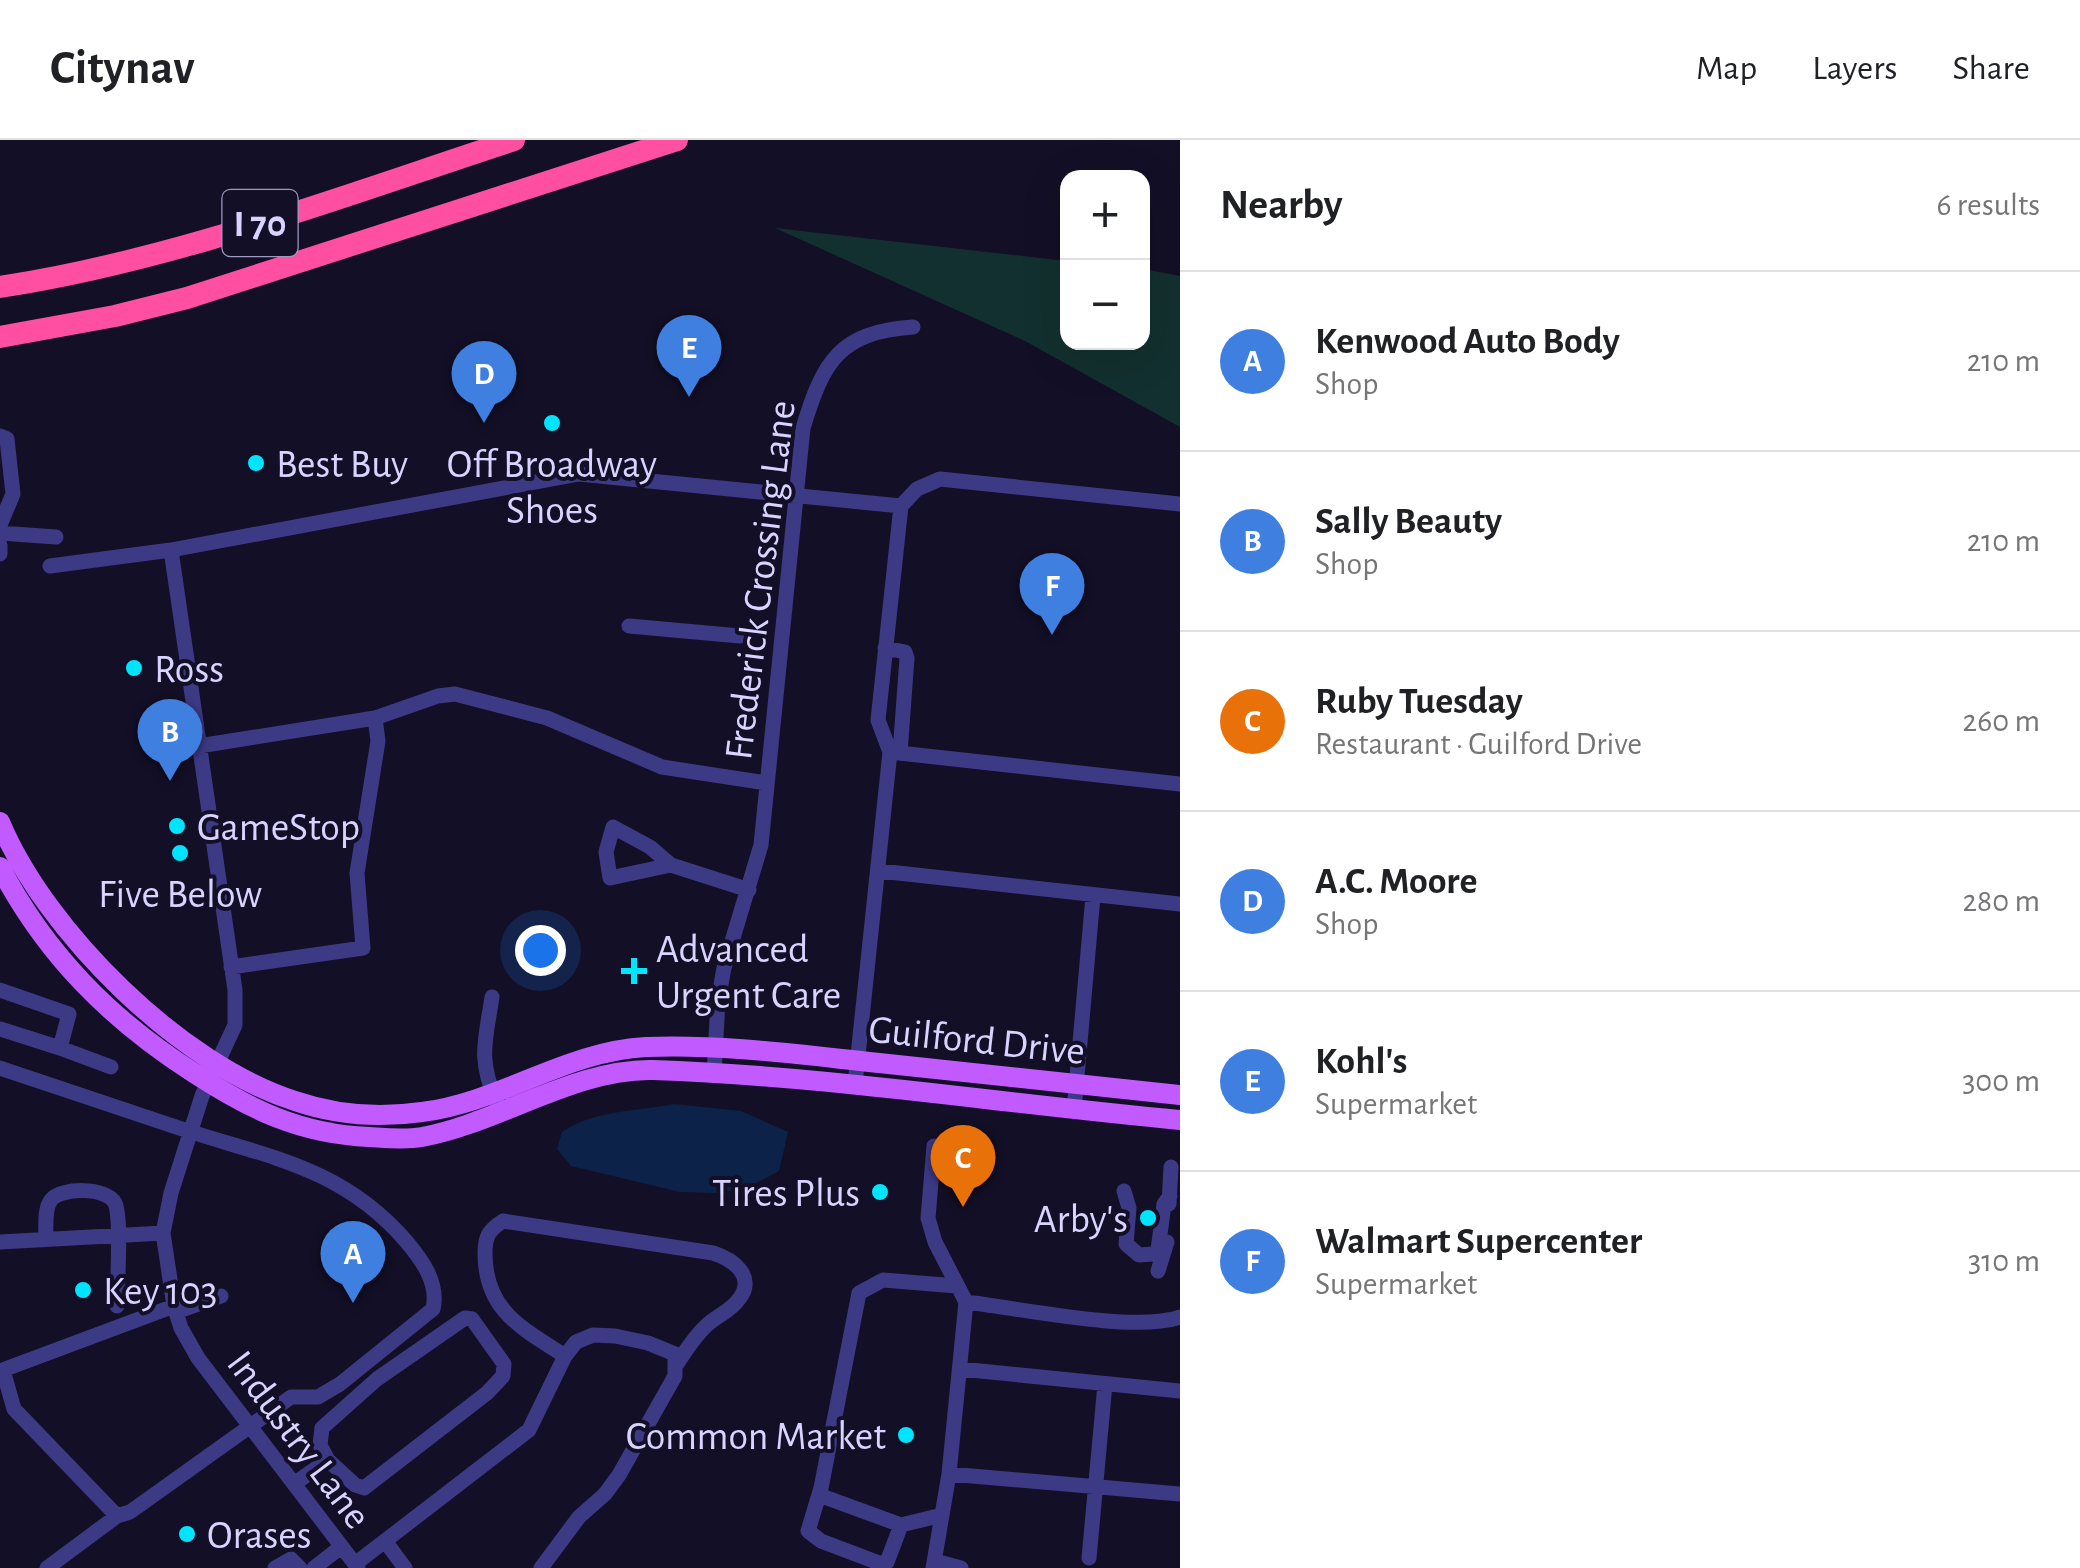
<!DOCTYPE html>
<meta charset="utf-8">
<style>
:root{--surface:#fff;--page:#f6f6f6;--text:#202124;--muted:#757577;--line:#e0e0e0;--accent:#d93025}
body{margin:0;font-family:"Alegreya Sans",sans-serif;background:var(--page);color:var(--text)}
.controls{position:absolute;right:30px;top:30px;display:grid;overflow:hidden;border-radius:20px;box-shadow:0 10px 40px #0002}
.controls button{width:90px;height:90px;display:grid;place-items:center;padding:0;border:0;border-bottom:2px solid var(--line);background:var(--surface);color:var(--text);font:50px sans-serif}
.you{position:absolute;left:540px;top:810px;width:35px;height:35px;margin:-25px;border:8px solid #fff;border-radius:50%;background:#1a73e8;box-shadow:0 0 0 15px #1a73e833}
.badge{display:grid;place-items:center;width:65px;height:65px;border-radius:50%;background:var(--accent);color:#fff;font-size:32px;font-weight:700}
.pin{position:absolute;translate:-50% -82px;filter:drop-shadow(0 2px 5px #0008)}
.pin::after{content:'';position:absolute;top:52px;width:35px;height:30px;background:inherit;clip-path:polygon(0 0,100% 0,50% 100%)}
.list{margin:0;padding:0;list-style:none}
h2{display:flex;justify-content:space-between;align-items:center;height:130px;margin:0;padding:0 40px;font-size:42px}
h2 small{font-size:32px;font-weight:400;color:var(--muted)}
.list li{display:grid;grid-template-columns:65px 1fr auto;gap:30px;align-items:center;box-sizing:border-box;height:180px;padding:0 40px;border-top:2px solid var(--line)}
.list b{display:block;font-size:38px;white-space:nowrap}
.list p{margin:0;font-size:32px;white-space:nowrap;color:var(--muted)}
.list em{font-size:32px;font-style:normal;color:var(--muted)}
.map{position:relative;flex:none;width:1180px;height:1428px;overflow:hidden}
header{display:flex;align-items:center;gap:60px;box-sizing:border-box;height:140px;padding:0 50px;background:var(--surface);border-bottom:2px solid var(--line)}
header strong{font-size:48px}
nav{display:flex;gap:55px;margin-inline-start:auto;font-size:35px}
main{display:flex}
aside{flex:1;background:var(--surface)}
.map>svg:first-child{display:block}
</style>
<header>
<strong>Citynav</strong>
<nav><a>Map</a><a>Layers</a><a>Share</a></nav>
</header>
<main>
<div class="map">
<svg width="1180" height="1428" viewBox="0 0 1180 1428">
<rect width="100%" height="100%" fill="#130f26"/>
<path fill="#12302f" d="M775 88 1067 121 1068 202H1142L1143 129 1180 136V287L1025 201Z"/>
<path fill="#0c2248" d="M674 964 741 971 788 992 779 1031 753 1045 720 1053 680 1052 571 1026 557 1009 562 992C596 969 635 972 674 964Z"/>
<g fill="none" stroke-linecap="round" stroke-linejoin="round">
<path stroke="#3d3a85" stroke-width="15" d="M0 296 7 299 13 354 0 385
M0 393 56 397
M0 405V414
M171 410 235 850V885L202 956 171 1053 163 1093 174 1166 181 1188 198 1218 358 1428
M50 426 171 410 579 334 901 366
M629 486 740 496
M885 508 905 512 907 518 900 613
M199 606 375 578 438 556 455 554 547 578 662 627 767 643
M890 612 1180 644
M671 725 610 738 606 712 613 687 650 707 671 725 749 750
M880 731 1180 764
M231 827 363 808 357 733 378 601 375 578
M0 850 69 874 60 908 0 889
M492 857C485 904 478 916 496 962
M60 908 111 927
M0 928C59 948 117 967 176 987 265 1017 340 1025 406 1101 422 1120 439 1143 433 1169L340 1244 318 1257H291L130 1372 117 1376 14 1269 3 1230
M714 934 718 861 724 828 761 705 803 288C823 222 839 192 913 187
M855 944 890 612 878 580 901 366 917 349 940 339 1180 364
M1074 970 1093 756
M1124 1051 1129 1068 1126 1104 1139 1115 1153 1114 1158 1110 1164 1064 1170 1056
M1169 1064 1171 1027
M46 1099C46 1088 44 1069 51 1060 61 1047 107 1047 115 1063 122 1079 117 1145 117 1166
M0 1102 163 1093
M1158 1131 1167 1102
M966 1162C1018 1168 1135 1193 1180 1177
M176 1172 221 1156
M565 1216C522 1188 485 1171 485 1113 485 1096 489 1090 503 1081L713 1113C732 1119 757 1136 739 1159 732 1170 717 1176 707 1185 695 1196 686 1210 677 1224
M960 1229 1180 1251
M0 1231 174 1166
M949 1334 1180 1354
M294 1344 328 1320 355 1345 364 1348 487 1253 503 1236 504 1224 472 1179 465 1178 377 1239 322 1288 320 1305 328 1320
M819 1355 901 1385
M942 1375 901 1385 887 1422 879 1423 821 1401 808 1391 821 1348 859 1153 883 1140 957 1146
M385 1401 405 1428
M1089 1418 1105 1244
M935 1421 961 1428
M355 1424 529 1290 565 1216 576 1202 593 1195 615 1196 648 1203 675 1214V1236L619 1335 605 1354 579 1377 541 1428
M47 1428 117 1376
M275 1428 291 1419 300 1428
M314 1428 341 1407
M933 1428 949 1334 966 1162 935 1102 928 1078 934 1006"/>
<path stroke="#c25bff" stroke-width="20" d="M0 682C46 792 181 925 295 961 336 975 380 978 422 972 501 962 566 911 646 907 724 904 802 915 879 923 980 934 1080 945 1180 955
M0 727C46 815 111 880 194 933 251 970 300 994 369 997 386 998 404 1000 422 997 498 983 576 928 653 930 829 936 1005 964 1180 980"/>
<path stroke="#ff4fa3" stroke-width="22" d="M0 147C176 120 345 55 514 0
M0 197 115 176 187 158 677 0"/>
</g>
<g fill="#00e5ff" stroke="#130f26" stroke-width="4">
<circle cx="552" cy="283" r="10"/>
<circle cx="256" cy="323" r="10"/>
<circle cx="134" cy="528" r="10"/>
<circle cx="177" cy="686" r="10"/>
<circle cx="180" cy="713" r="10"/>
<path d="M629 816h10v10h10v10h-10v10h-10v-10h-10v-10h10z"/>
<circle cx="880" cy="1052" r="10"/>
<circle cx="1148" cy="1078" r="10"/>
<circle cx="83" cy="1150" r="10"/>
<circle cx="906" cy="1295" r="10"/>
<circle cx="187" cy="1394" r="10"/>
</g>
<g text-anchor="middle" stroke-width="8" stroke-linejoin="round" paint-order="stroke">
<rect fill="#130f26" stroke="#9e99be" stroke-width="2.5" x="222.5" y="50" width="75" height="66" rx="8"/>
<g font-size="38" font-weight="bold" fill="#d9d4ff">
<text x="260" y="96">I 70</text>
</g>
<g font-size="40" fill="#d9d4ff" stroke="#130f26" text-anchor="start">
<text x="276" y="337">Best Buy</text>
<text x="552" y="337" text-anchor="middle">Off Broadway<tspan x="552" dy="46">Shoes</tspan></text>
<text x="154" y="542">Ross</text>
<text x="197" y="700">GameStop</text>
<text x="180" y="767" text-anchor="middle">Five Below</text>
<text x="656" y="822">Advanced<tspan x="656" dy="46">Urgent Care</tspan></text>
<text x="860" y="1066" text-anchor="end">Tires Plus</text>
<text x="1128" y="1092" text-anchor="end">Arby's</text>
<text x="103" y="1164">Key 103</text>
<text x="886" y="1309" text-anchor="end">Common Market</text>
<text x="207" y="1408">Orases</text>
</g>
<g font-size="40" fill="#d9d4ff" stroke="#130f26">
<text transform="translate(759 440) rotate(-83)" y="14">Frederick Crossing Lane</text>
<text transform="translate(977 899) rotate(6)" y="14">Guilford Drive</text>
<text transform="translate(300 1299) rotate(53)" y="14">Industry Lane</text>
</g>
</g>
</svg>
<div class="controls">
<button>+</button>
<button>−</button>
</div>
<div class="you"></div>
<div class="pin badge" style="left:353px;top:1163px;background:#3f7fe0">A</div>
<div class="pin badge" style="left:170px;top:641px;background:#3f7fe0">B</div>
<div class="pin badge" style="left:963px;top:1067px;background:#e8710a">C</div>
<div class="pin badge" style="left:484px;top:283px;background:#3f7fe0">D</div>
<div class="pin badge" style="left:689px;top:257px;background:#3f7fe0">E</div>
<div class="pin badge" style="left:1052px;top:495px;background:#3f7fe0">F</div>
</div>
<aside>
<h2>Nearby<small>6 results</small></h2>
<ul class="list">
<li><span class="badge" style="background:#3f7fe0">A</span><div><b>Kenwood Auto Body</b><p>Shop</p></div><em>210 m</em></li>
<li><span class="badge" style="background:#3f7fe0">B</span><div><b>Sally Beauty</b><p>Shop</p></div><em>210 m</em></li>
<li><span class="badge" style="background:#e8710a">C</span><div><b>Ruby Tuesday</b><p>Restaurant · Guilford Drive</p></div><em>260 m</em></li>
<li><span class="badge" style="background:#3f7fe0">D</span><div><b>A.C. Moore</b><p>Shop</p></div><em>280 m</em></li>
<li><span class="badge" style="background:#3f7fe0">E</span><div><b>Kohl's</b><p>Supermarket</p></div><em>300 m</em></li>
<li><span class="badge" style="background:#3f7fe0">F</span><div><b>Walmart Supercenter</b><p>Supermarket</p></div><em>310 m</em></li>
</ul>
</aside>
</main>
